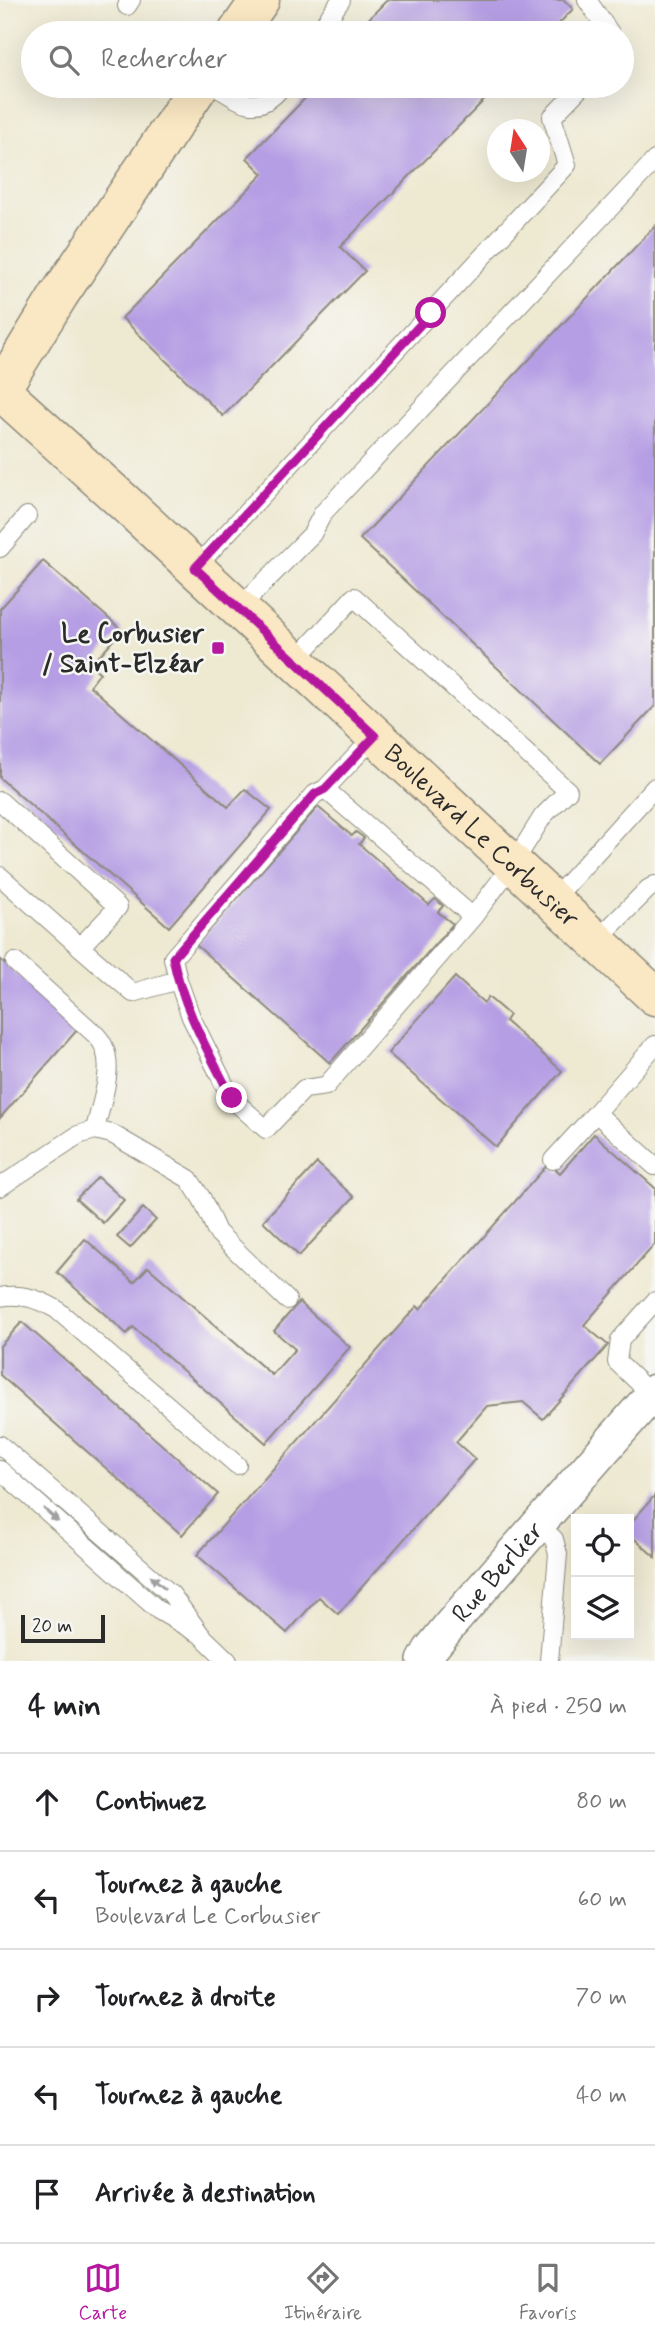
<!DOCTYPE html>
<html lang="fr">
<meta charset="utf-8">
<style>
:root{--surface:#fff;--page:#f6f6f6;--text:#202124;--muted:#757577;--line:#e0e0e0;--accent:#b5179e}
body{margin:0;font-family:Mynerve,sans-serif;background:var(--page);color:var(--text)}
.controls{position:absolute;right:21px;bottom:21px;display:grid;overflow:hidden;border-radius:0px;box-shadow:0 7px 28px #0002}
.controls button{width:63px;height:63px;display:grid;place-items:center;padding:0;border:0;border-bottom:2px solid var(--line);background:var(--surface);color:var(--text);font:35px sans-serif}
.compass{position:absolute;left:487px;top:119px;width:63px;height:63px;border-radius:50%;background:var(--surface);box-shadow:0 7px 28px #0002;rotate:348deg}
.scale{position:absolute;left:21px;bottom:18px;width:84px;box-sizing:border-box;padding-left:7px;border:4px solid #2b2b2b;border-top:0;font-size:19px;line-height:24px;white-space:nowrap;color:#2b2b2b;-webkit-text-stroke:5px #f6f6f2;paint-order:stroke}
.stop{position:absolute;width:21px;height:21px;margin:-16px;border:5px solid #b5179e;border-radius:50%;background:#fff}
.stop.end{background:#b5179e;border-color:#fff;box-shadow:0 2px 7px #0008}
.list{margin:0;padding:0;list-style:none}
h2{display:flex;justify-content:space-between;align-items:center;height:91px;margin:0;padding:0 28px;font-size:30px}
h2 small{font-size:23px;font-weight:400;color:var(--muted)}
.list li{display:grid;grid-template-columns:46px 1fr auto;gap:21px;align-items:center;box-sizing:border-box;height:98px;padding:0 28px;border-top:2px solid var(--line)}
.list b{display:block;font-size:26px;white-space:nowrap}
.list p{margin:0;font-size:23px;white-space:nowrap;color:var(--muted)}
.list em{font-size:23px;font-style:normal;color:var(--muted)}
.icon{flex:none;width:38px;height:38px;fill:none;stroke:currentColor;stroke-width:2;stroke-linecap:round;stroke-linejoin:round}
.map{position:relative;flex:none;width:655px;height:1661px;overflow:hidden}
.search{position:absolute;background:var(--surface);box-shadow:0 7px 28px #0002;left:21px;right:21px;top:21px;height:77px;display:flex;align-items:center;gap:18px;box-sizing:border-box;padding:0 24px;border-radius:38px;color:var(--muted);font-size:26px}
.sheet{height:581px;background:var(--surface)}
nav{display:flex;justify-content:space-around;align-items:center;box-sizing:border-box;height:98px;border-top:2px solid var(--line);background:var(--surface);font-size:19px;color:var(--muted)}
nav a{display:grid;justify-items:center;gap:4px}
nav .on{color:var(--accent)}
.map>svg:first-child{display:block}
</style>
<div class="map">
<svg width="655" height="1661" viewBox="0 0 655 1661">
<rect width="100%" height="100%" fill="#f6f6f2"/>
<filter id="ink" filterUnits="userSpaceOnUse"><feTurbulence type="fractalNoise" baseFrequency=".0143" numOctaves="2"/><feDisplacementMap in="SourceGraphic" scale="14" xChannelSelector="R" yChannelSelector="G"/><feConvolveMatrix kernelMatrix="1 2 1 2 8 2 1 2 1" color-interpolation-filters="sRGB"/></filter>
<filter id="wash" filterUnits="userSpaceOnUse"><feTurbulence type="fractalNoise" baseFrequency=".00686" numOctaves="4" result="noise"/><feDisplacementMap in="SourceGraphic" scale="28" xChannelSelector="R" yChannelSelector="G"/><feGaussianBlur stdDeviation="1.57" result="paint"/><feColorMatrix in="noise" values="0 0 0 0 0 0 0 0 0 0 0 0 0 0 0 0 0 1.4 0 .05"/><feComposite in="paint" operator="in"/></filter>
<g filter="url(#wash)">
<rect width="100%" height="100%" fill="#eee9d1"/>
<g id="blocks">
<path fill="#b69ee4" d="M387 0H564L573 9 550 33H355Z
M317 86H498L340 247 365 271 223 416 122 318 263 174 247 158Z
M655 226V706L600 764 360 539Z
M43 561 122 630 91 665 100 673 90 686 228 807 245 789 271 810 169 927 0 778V609Z
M318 807 352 836 356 832 364 838 359 844 429 905 435 899 439 902 443 906 438 912 453 924 330 1063 196 945Z
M0 959 78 1029 0 1118Z
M455 977 484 1003 488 997 509 1015 505 1021 562 1071 496 1147 388 1053Z
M594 1134 655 1188V1244L584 1325 608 1345 543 1419 523 1402 487 1406 456 1442 475 1459 338 1614 319 1597 287 1633 197 1555 417 1306 420 1309 549 1163 560 1173Z
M317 1163 354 1197 299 1256 263 1221Z
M98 1177 124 1200 103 1223 76 1199Z
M143 1208 156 1220 130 1248 117 1237Z
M85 1239 134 1282 148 1267 272 1375 295 1349 274 1331 299 1302 350 1347 266 1443 133 1327 127 1334 57 1272Z
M22 1322 218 1494 182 1535 0 1375V1346Z
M655 1495V1557L629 1534V1525Z"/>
</g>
</g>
<g filter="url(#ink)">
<use href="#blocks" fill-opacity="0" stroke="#8c8a7e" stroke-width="2"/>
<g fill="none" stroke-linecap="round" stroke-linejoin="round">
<g stroke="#8c8a7e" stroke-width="20">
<path id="lane" d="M587 0 610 33
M127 6 131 0
M318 33 341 0
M215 86C241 102 259 117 282 86
M0 548 27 516
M195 568 567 165 552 117 582 86
M238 609 312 534 323 513 655 160
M295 661 354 597 568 791 543 816 513 864 473 917 325 789 375 736
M0 801 118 907 80 947 0 876
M552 901 655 787
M596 941 648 889 655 885
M80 947 133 993 178 980 191 1017 231 1098 266 1129 304 1089 326 1086 473 917
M15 962 97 1036C119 1060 101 1101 95 1130
M178 980 173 958 315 794 325 789
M655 1045 596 1113 655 1166
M553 1160 596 1113
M0 1187 78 1135 95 1130 112 1134 189 1179 202 1199 217 1232 287 1300
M0 1297C21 1293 38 1299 56 1309L237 1465
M652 1395 617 1362 620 1340 655 1301
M0 1445 171 1594 201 1635 228 1661
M0 1470 158 1610 196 1632
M538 1525 554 1539 558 1554 549 1661"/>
</g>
<g stroke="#8c8a7e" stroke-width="36">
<g id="street">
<path id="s1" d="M424 1661 430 1650 451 1624 655 1391"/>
</g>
</g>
<g stroke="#8c8a7e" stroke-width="41">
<g id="secondary">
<path d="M237 33 260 0"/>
<path id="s2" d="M0 390 127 505 655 996"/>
<path d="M0 391 59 295 199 86"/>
</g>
</g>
<use href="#lane" stroke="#fff" stroke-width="18"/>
<use href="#street" stroke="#fff" stroke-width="33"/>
<use href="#secondary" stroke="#fae7c3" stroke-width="38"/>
</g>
<defs><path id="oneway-solid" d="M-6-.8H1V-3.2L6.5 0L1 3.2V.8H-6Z" transform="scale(1.75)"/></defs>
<g fill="#a0a0a0">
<use href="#oneway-solid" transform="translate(51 1515) rotate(42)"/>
<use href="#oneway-solid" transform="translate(158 1582) rotate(-139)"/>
</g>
</g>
<g fill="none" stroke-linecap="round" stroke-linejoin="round" filter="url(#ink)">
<path stroke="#b5179e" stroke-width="9" d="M232 1098C209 1053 183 1008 173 958L315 794 325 789 375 736 195 568 431 313"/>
</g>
<rect fill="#b5179e" stroke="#f6f6f2" stroke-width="2.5" x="211" y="641" width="14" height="14" rx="3.5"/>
<g text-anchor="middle" stroke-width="5" stroke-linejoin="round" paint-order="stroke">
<g font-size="26" font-weight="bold" fill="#2b2b2b" stroke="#f6f6f2" text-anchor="end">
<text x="204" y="642">Le Corbusier<tspan x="204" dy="30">/ Saint-Elzéar</tspan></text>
</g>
<g font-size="26" fill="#2b2b2b" stroke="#f6f6f2">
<text dy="9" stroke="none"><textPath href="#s2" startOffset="656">Boulevard Le Corbusier</textPath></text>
<text dy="9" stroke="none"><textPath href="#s1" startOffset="116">Rue Berlier</textPath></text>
</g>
</g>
</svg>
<div class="controls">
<button><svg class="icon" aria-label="locate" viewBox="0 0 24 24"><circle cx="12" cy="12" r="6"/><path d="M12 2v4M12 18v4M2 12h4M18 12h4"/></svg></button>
<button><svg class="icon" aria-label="layers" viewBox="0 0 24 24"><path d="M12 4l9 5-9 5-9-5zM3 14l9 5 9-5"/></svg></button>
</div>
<svg class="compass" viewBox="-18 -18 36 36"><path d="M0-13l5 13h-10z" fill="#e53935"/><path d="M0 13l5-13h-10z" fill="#757577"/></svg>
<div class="scale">20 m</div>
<div class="stop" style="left:431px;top:313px"></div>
<div class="stop end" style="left:232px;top:1098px"></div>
<div class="search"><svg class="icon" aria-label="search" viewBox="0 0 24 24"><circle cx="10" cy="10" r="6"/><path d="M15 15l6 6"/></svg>Rechercher</div>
</div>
<section class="sheet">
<h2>4 min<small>À pied · 250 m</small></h2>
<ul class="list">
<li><svg class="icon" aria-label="ahead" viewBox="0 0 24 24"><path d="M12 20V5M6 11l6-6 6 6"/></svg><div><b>Continuez</b></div><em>80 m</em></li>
<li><svg class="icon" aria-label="left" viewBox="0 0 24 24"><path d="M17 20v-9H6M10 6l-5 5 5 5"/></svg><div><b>Tournez à gauche</b><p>Boulevard Le Corbusier</p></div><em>60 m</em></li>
<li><svg class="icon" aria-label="right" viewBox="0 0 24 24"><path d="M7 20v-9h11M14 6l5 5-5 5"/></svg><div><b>Tournez à droite</b></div><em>70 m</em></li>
<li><svg class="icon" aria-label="left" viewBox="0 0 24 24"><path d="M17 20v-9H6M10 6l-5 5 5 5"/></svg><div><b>Tournez à gauche</b></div><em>40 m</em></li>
<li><svg class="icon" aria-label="arrive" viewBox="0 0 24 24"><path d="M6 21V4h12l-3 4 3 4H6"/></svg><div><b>Arrivée à destination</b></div></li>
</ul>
</section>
<nav>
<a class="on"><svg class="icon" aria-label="map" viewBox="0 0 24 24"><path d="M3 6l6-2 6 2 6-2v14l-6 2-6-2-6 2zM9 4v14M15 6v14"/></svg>Carte</a>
<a><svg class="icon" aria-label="directions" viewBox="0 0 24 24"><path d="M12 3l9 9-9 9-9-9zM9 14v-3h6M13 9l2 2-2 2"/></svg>Itinéraire</a>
<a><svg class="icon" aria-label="saved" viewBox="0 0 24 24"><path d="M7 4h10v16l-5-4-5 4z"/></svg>Favoris</a>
</nav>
